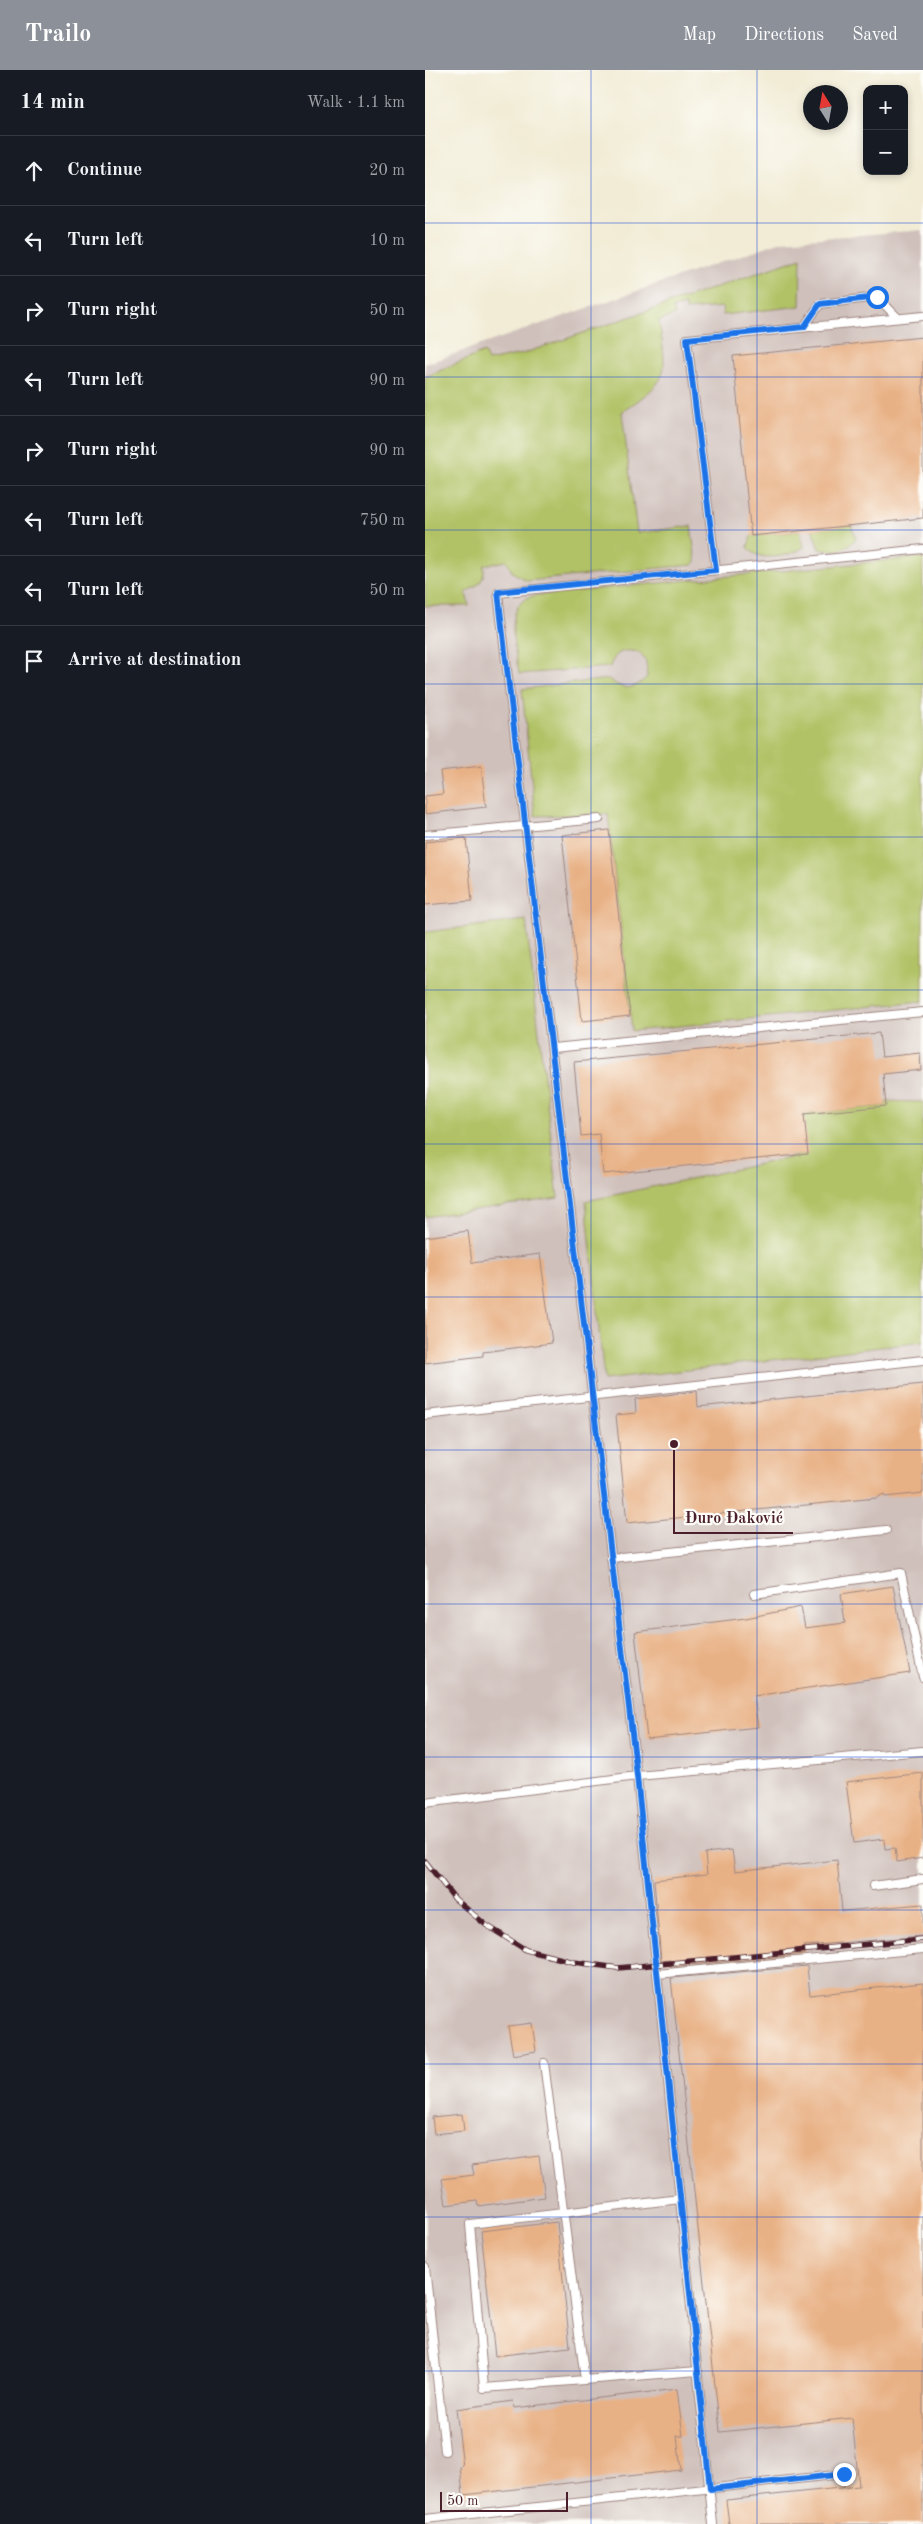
<!DOCTYPE html>
<meta charset="utf-8">
<style>
:root{--surface:#171b24;--page:#20242c;--text:#f1f3f6;--muted:#9ea1a6;--line:#363941;--accent:#8c9099}
body{margin:0;font-family:"Old Standard TT",serif;background:var(--page);color:var(--text)}
.controls{position:absolute;right:15px;top:15px;display:grid;overflow:hidden;border-radius:10px;box-shadow:0 2px 8px #0003}
.controls button{width:45px;height:45px;display:grid;place-items:center;padding:0;border:0;border-bottom:1px solid var(--line);background:var(--surface);color:var(--text);font:25px sans-serif}
.compass{position:absolute;left:378px;top:15px;width:45px;height:45px;border-radius:50%;background:var(--surface);box-shadow:0 2px 8px #0003;rotate:349deg}
.scale{position:absolute;left:15px;bottom:12px;width:128px;box-sizing:border-box;padding-left:5px;border:2px solid #4a1f2b;border-top:0;font-size:14px;line-height:18px;white-space:nowrap;color:#4a1f2b;-webkit-text-stroke:4px #fdfcf7;paint-order:stroke}
.stop{position:absolute;width:15px;height:15px;margin:-11px;border:4px solid #1a73e8;border-radius:50%;background:#fff}
.stop.end{background:#1a73e8;border-color:#fff;box-shadow:0 1px 5px #0008}
.list{margin:0;padding:0;list-style:none}
h2{display:flex;justify-content:space-between;align-items:center;height:65px;margin:0;padding:0 20px;font-size:21px}
h2 small{font-size:16px;font-weight:400;color:var(--muted)}
.list li{display:grid;grid-template-columns:32px 1fr auto;gap:15px;align-items:center;box-sizing:border-box;height:70px;padding:0 20px;border-top:1px solid var(--line)}
.list b{display:block;font-size:19px;white-space:nowrap}
.list em{font-size:16px;font-style:normal;color:var(--muted)}
.icon{flex:none;width:28px;height:28px;fill:none;stroke:currentColor;stroke-width:2;stroke-linecap:round;stroke-linejoin:round}
.map{position:relative;flex:none;width:498px;height:2454px;overflow:hidden}
header{display:flex;align-items:center;gap:30px;box-sizing:border-box;height:70px;padding:0 25px;background:var(--accent);color:#fff}
header strong{font-size:24px}
nav{display:flex;gap:28px;margin-inline-start:auto;font-size:18px}
main{display:flex}
aside{flex:1;background:var(--surface)}
.map>svg:first-child{display:block}
</style>
<header>
<strong>Trailo</strong>
<nav><a>Map</a><a>Directions</a><a>Saved</a></nav>
</header>
<main>
<aside>
<h2>14 min<small>Walk · 1.1 km</small></h2>
<ul class="list">
<li><svg class="icon" aria-label="ahead" viewBox="0 0 24 24"><path d="M12 20V5M6 11l6-6 6 6"/></svg><div><b>Continue</b></div><em>20 m</em></li>
<li><svg class="icon" aria-label="left" viewBox="0 0 24 24"><path d="M17 20v-9H6M10 6l-5 5 5 5"/></svg><div><b>Turn left</b></div><em>10 m</em></li>
<li><svg class="icon" aria-label="right" viewBox="0 0 24 24"><path d="M7 20v-9h11M14 6l5 5-5 5"/></svg><div><b>Turn right</b></div><em>50 m</em></li>
<li><svg class="icon" aria-label="left" viewBox="0 0 24 24"><path d="M17 20v-9H6M10 6l-5 5 5 5"/></svg><div><b>Turn left</b></div><em>90 m</em></li>
<li><svg class="icon" aria-label="right" viewBox="0 0 24 24"><path d="M7 20v-9h11M14 6l5 5-5 5"/></svg><div><b>Turn right</b></div><em>90 m</em></li>
<li><svg class="icon" aria-label="left" viewBox="0 0 24 24"><path d="M17 20v-9H6M10 6l-5 5 5 5"/></svg><div><b>Turn left</b></div><em>750 m</em></li>
<li><svg class="icon" aria-label="left" viewBox="0 0 24 24"><path d="M17 20v-9H6M10 6l-5 5 5 5"/></svg><div><b>Turn left</b></div><em>50 m</em></li>
<li><svg class="icon" aria-label="arrive" viewBox="0 0 24 24"><path d="M6 21V4h12l-3 4 3 4H6"/></svg><div><b>Arrive at destination</b></div></li>
</ul>
</aside>
<div class="map">
<svg width="498" height="2454" viewBox="0 0 498 2454">
<rect width="100%" height="100%" fill="#fdfcf7"/>
<filter id="ink" filterUnits="userSpaceOnUse"><feTurbulence type="fractalNoise" baseFrequency=".02" numOctaves="2"/><feDisplacementMap in="SourceGraphic" scale="10" xChannelSelector="R" yChannelSelector="G"/><feConvolveMatrix kernelMatrix="1 2 1 2 8 2 1 2 1" color-interpolation-filters="sRGB"/></filter>
<filter id="wash" filterUnits="userSpaceOnUse"><feTurbulence type="fractalNoise" baseFrequency=".0096" numOctaves="4" result="noise"/><feDisplacementMap in="SourceGraphic" scale="20" xChannelSelector="R" yChannelSelector="G"/><feGaussianBlur stdDeviation="1.12" result="paint"/><feColorMatrix in="noise" values="0 0 0 0 0 0 0 0 0 0 0 0 0 0 0 0 0 1.4 0 .05"/><feComposite in="paint" operator="in"/></filter>
<g filter="url(#wash)">
<rect width="100%" height="100%" fill="#f2ecd6"/>
<path fill="#cfc0bb" d="M498 160V2454H0V294L357 171Z"/>
<path fill="#b1c266" stroke="#7e7048" d="M376 188 375 236 298 245 297 237 261 240 260 235 248 238 250 245 234 251C243 309 245 308 197 342L212 463 266 456 271 492 267 495 102 511 87 502 82 491 59 495C60 511 55 514 41 522L44 536H0V307L59 282 63 291 97 284Z
M426 455 431 468C423 480 408 483 395 479L387 459Z
M375 461 379 477C367 486 332 494 323 477L326 466Z
M498 487V931L207 961 183 744 110 746 97 619 184 609C198 621 209 620 222 607L221 592 215 583C200 578 190 581 185 597L94 604C91 584 79 544 100 529 106 525 116 525 123 524Z
M101 850 133 1128 0 1147V862Z
M461 1031 498 1032V1272L179 1310 161 1131 382 1084 379 1044 461 1036Z"/>
<g id="blocks">
<path fill="#e8b185" d="M498 267V448L326 466 308 286Z
M56 696 61 737 0 744V726L18 724 15 701Z
M184 760 205 946 157 951 137 765Z
M41 768 47 831 0 835V772Z
M454 963 457 987 495 983 496 1000 458 1004 461 1036 379 1044 383 1084 178 1104 174 1064 156 1066 149 992Z
M43 1161 47 1193 115 1184 127 1273 58 1282V1286L0 1293V1167Z
M498 1314V1423L460 1427 459 1424 451 1428 202 1453 191 1345 211 1343 210 1329 272 1321 273 1337Z
M468 1516 485 1603 329 1626 333 1657 222 1669 210 1562 321 1548 376 1537 380 1558 420 1553 416 1524Z
M498 1703V1788L472 1792 470 1778 460 1779 459 1769 429 1773 421 1712Z
M307 1780 310 1801 412 1790 417 1841 498 1834V1866L379 1876 380 1884 245 1897V1890L236 1891 229 1810 282 1804 280 1783Z
M382 1896 385 1925 498 1913V2454H304L301 2430 434 2416 427 2348 295 2362 246 1908Z
M107 1953 111 1981 88 1985 83 1956Z
M37 2044 39 2061 9 2064 7 2047Z
M114 2086 120 2127 53 2136 52 2131 21 2135 17 2109 49 2105 47 2095Z
M132 2152 145 2277 70 2286 56 2161Z
M252 2319 258 2366H252L256 2400 38 2425 35 2397 38 2396 31 2339 88 2331 89 2338Z"/>
</g>
</g>
<g filter="url(#ink)">
<use href="#blocks" fill-opacity="0" stroke="#9e8680" stroke-width="1"/>
<g fill="none" stroke-linecap="round" stroke-linejoin="round">
<g stroke="#9e8680" stroke-width="10">
<path id="service" d="M379 257 395 234 452 227 473 248
M291 500 262 269 498 246
M0 765 174 749
M128 978 498 942
M0 1345 498 1290
M186 1488 461 1460
M329 1524 476 1503 498 1607
M0 1733 212 1706 498 1681
M448 1816 498 1809
M232 1904 498 1879
M119 1993 160 2310
M255 2129 45 2154 59 2318 273 2301
M0 2197 20 2381
M0 2449 419 2404
M288 2454 212 1706 73 523 498 479"/>
</g>
<use href="#service" stroke="#fff" stroke-width="8"/>
<g stroke="#4a1f2b" stroke-width="5.5">
<path id="rail" d="M0 1791 30 1829 61 1855 101 1880 149 1892 193 1898 498 1869"/>
</g>
<use href="#rail" stroke="#fdfcf7" stroke-width="4" stroke-dasharray="11" stroke-linecap="butt"/>
</g>
</g>
<g fill="none" stroke-linecap="round" stroke-linejoin="round" filter="url(#ink)">
<path stroke="#1a73e8" stroke-width="6" d="M419 2404 285 2419 212 1706 73 522 291 500 262 269 379 257 395 234 452 227"/>
</g>
<path fill="none" stroke="#1d4ed8" stroke-width="1" stroke-opacity="0.55" d="M166 0V2454M332 0V2454M0 153H498M0 307H498M0 460H498M0 614H498M0 767H498M0 920H498M0 1074H498M0 1227H498M0 1380H498M0 1534H498M0 1687H498M0 1840H498M0 1994H498M0 2147H498M0 2301H498"/>
<path fill="none" stroke="#4a1f2b" stroke-width="2" d="M249 1374L249 1463H368"/>
<circle fill="#4a1f2b" stroke="#fdfcf7" stroke-width="2" cx="249" cy="1374" r="5"/>
<g font-size="16" text-anchor="middle" font-weight="bold" fill="#4a1f2b" stroke="#fdfcf7" stroke-width="4.5" stroke-linejoin="round" paint-order="stroke">
<text x="309" y="1453">Đuro Đaković</text>
</g>
</svg>
<div class="controls">
<button>+</button>
<button>−</button>
</div>
<svg class="compass" viewBox="-18 -18 36 36"><path d="M0-13l5 13h-10z" fill="#e53935"/><path d="M0 13l5-13h-10z" fill="#9ea1a6"/></svg>
<div class="scale">50 m</div>
<div class="stop" style="left:452px;top:227px"></div>
<div class="stop end" style="left:419px;top:2404px"></div>
</div>
</main>
